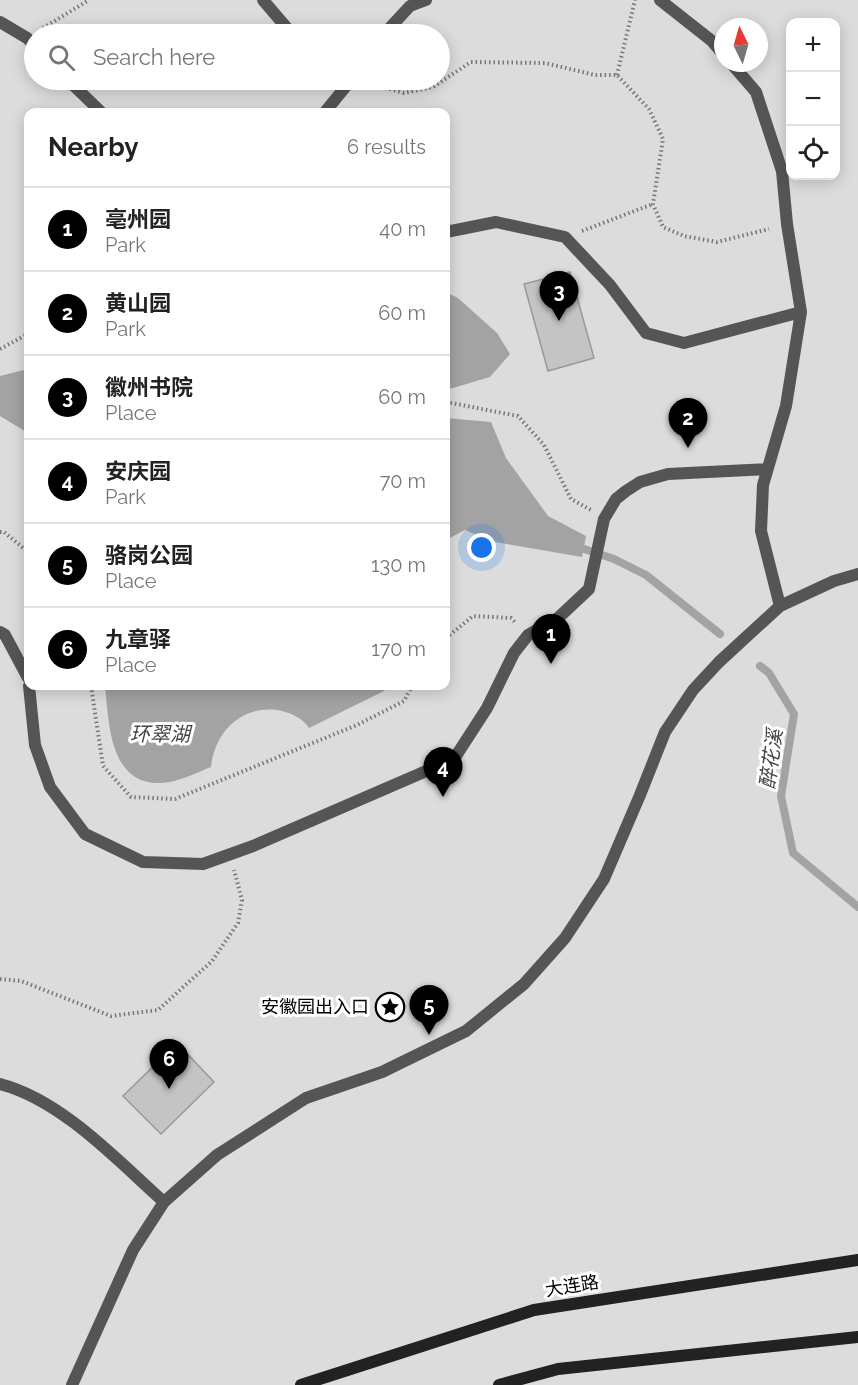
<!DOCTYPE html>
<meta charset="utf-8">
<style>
:root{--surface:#fff;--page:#f6f6f6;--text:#222;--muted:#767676;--line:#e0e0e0;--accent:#000}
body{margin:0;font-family:Raleway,"Noto Sans SC",sans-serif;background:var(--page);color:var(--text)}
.controls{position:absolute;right:18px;top:18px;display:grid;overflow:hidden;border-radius:12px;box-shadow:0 3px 15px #0003}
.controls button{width:54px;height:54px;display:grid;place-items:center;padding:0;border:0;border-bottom:2px solid var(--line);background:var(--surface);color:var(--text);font:30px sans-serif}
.compass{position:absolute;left:714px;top:18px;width:54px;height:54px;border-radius:50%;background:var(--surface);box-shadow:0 3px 15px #0003;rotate:355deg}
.you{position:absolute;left:482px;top:548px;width:21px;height:21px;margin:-15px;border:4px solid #fff;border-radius:50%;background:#1a73e8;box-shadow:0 0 0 9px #1a73e833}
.badge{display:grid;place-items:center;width:39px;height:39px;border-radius:50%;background:var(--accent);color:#fff;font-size:20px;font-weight:700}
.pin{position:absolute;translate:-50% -50px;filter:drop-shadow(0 2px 3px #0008)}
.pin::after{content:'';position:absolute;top:32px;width:21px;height:18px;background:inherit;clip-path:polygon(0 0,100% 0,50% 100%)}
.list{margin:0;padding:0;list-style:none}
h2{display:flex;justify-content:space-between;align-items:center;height:78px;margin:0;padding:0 24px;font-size:26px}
h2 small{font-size:20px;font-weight:400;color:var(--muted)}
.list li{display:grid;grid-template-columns:39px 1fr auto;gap:18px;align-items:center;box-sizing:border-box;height:84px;padding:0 24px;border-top:2px solid var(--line)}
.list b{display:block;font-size:22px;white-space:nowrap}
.list p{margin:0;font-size:20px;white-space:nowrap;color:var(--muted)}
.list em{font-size:20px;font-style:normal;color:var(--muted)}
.icon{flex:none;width:33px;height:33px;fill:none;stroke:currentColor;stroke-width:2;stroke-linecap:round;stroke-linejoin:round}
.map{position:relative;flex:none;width:858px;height:1385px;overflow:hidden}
.search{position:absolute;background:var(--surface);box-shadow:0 3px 15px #0003;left:24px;top:24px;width:426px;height:66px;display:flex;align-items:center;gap:15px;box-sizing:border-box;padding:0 21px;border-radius:33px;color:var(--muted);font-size:22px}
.panel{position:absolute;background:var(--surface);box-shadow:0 3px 15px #0003;left:24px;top:108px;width:426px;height:582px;border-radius:12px}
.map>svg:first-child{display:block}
</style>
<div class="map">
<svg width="858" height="1385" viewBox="0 0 858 1385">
<rect width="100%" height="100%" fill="#fff"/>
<path fill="#dcdcdc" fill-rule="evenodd" d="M0 0H858V1385H0ZM790 22H836V176H790ZM723 27H759V63H723ZM34 34H440V80H34ZM28 112H446V686H28Z"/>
<path fill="#a3a3a3" d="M446 292 458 298 497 333 510 354 490 377 446 390Z
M28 369V433L0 416V376Z
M446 418 491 422 506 458 548 516 586 536 582 557 490 541 465 530 446 540Z
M105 686H387L384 691 309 728C302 718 293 714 282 711 244 703 215 730 211 767 196 773 178 782 162 783 109 786 109 722 105 686Z"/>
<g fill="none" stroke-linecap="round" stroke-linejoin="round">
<path stroke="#a3a3a3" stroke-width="8" d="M584 549 614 559 646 575 720 634
M760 666 769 673 794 714 781 796 793 853 858 907"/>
</g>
<path fill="#c4c4c4" stroke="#999" stroke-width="1.5" d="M570 272 594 358 548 371 524 284Z
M177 1043 214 1082 161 1134 123 1096Z"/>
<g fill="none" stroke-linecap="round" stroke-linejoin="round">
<path stroke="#777" stroke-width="4" stroke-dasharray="1.5 3" stroke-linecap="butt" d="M43 28 89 0
M617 75 635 0
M368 83 404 93 433 87 471 62 545 63 595 75H617L649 109 663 139 653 204 663 227 684 236 717 242 769 229
M582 231 653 204
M0 349 28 334
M446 402 518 416 544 445 571 499 591 510
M0 532H4L28 552
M446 638 473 616 511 618 516 623
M91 686 103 766 131 797 175 799 357 725 404 701 412 686
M0 979 21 981 111 1016 158 1010 212 961 238 923 242 900 234 870"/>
<path stroke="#555" stroke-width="12" d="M263 0 292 34
M660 0 712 41 723 54
M0 22 27 38 34 45
M384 34 410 6 426 0
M731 63 756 92 782 171 787 224 801 312 786 406 763 485 761 531 780 606
M68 80 101 112
M325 112 351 80
M446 232 496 222 565 237 610 285 646 333 684 343 801 312
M0 632 5 635 28 678
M29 686 35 745 50 787 85 834 143 862 203 864 253 846 454 759 487 708 514 653 528 635 558 618 589 589 604 519 616 499 626 491 640 482 668 474 767 469
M0 1084C62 1100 118 1161 164 1202"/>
<path stroke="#555" stroke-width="12" d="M72 1385 133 1250 164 1202 217 1155 306 1098 382 1072 466 1031 524 984 565 938 604 879 640 795 665 732 693 690 719 662 780 606 834 581 858 574"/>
<path stroke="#222" stroke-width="12" d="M301 1385 534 1310 858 1260
M499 1385 558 1369 858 1337"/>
</g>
<defs>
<g id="sight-ring" transform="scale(1.5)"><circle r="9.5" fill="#fff" stroke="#000" stroke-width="1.5"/><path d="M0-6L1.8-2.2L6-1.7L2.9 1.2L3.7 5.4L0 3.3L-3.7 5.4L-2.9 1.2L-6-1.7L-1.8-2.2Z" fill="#000"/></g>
</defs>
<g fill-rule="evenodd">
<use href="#sight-ring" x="390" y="1007"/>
</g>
<g text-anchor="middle" stroke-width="6" stroke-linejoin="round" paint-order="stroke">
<g font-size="18" fill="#000" stroke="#fff" text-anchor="end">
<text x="369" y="1013">安徽园出入口</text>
</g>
<g font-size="18" fill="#000" stroke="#fff">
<text transform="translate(572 1286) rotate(-9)" y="6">大连路</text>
</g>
<g font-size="20" font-style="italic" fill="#444" stroke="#fff">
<text x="160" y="741">环翠湖</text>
<text transform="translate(771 759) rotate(-82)" y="7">醉花溪</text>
</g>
</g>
</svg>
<div class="controls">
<button>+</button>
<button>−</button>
<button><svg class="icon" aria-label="locate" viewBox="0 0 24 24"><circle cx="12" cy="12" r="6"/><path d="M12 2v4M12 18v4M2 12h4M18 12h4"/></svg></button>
</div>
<svg class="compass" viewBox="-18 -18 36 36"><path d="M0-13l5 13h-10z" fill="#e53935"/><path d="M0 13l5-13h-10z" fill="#767676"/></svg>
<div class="you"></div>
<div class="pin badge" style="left:551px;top:664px">1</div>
<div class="pin badge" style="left:688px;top:448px">2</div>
<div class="pin badge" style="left:559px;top:321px">3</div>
<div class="pin badge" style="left:443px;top:797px">4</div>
<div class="pin badge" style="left:429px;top:1035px">5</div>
<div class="pin badge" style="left:169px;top:1089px">6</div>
<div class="search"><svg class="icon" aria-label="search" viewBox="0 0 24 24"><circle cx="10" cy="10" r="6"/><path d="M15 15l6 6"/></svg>Search here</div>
<section class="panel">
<h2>Nearby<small>6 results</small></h2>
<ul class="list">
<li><span class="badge">1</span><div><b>亳州园</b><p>Park</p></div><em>40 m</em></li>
<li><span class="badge">2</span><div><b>黄山园</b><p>Park</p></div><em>60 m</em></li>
<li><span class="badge">3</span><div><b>徽州书院</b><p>Place</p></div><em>60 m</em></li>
<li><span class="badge">4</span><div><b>安庆园</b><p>Park</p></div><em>70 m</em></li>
<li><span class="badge">5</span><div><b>骆岗公园</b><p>Place</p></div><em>130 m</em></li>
<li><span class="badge">6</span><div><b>九章驿</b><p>Place</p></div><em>170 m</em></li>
</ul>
</section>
</div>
